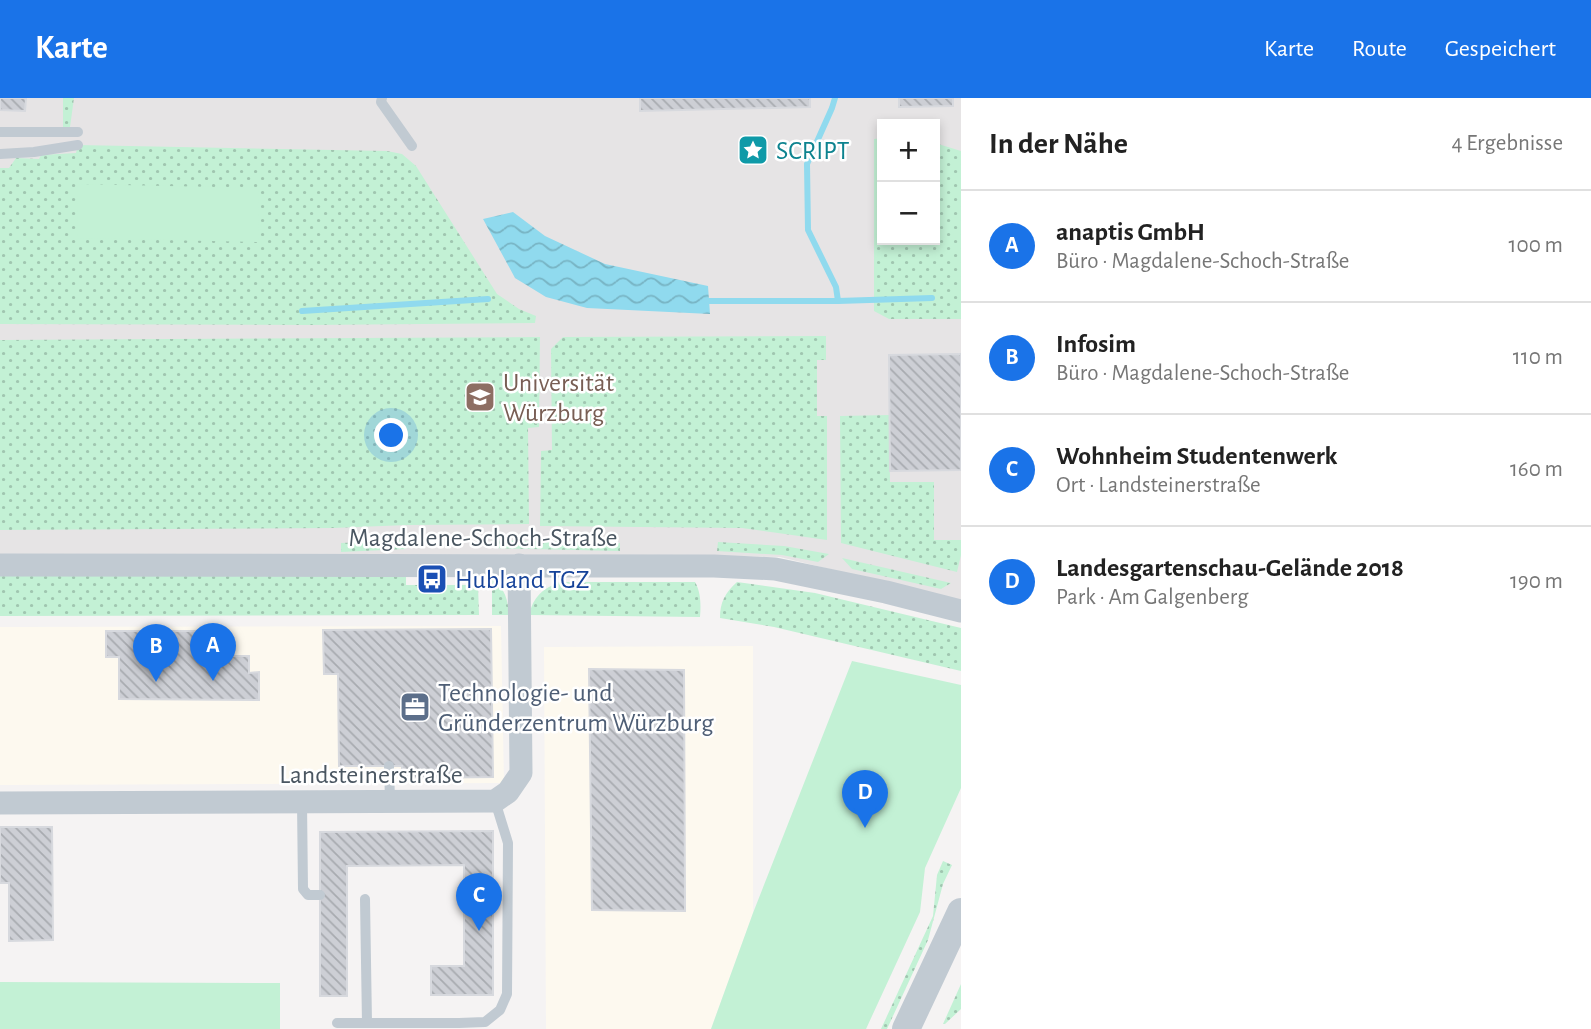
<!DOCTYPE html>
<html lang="de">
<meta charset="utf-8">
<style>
:root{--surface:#fff;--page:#f2f2f2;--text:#222;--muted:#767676;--line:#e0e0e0;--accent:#1a73e8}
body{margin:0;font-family:"Alegreya Sans",sans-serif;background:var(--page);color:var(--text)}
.controls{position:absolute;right:21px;top:21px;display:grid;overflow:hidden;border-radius:0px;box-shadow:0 4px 10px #0003}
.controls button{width:63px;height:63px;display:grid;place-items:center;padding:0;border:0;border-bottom:2px solid var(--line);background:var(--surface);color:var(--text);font:35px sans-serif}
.you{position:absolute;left:392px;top:338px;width:24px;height:24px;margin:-18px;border:5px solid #fff;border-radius:50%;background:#1a73e8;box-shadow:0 0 0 10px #1a73e833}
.badge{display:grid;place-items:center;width:46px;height:46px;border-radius:50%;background:var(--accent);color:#fff;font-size:23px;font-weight:700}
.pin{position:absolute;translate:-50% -58px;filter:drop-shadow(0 2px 4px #0008)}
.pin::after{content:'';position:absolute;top:37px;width:24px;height:21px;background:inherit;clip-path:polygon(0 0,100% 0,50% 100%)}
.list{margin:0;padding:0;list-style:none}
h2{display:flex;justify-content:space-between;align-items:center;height:91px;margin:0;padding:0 28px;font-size:30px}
h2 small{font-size:23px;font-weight:400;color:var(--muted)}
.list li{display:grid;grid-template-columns:46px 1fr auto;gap:21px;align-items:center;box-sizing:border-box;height:112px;padding:0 28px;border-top:2px solid var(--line)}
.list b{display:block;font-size:26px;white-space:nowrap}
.list p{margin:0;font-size:23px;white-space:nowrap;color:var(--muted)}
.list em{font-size:23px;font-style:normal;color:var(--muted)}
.map{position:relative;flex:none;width:961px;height:931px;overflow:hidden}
header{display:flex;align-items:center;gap:42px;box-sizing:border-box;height:98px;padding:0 35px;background:var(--accent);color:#fff}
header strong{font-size:33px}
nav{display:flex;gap:38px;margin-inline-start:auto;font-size:24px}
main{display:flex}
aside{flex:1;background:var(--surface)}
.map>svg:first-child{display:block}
</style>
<header>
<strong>Karte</strong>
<nav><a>Karte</a><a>Route</a><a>Gespeichert</a></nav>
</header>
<main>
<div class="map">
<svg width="961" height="931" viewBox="0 0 961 931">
<defs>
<pattern id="grass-dots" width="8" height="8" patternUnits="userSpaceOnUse" patternTransform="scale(1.75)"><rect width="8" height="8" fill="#c3f1d5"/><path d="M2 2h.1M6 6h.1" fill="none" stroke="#a0c6b0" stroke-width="1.8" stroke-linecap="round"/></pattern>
<pattern id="water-waves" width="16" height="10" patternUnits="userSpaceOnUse" patternTransform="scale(1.75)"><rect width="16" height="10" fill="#90daee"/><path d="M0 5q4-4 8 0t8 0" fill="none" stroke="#78b4c4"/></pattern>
<pattern id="building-back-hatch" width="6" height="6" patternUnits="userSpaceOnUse" patternTransform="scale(1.75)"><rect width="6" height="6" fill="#cdcfd5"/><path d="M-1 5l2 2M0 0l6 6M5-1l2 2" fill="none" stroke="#a8abb0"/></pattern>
</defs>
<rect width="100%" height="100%" fill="#f5f3f3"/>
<path fill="#fdf9ef" d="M501 528 504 685 0 687V529Z
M753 548V815L711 931H546L544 549Z"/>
<path fill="#e6e4e5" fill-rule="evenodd" d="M0 0H961V503L780 459 515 456 0 458ZM882 26H935V142H882Z"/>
<path fill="url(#grass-dots)" d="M63 0H74L70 29H63Z
M882 40V142H935V45L961 53V221H889L874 213V41Z
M78 47 387 53 402 56 416 68 497 196 519 211 536 218 535 225 310 227 0 226V70H9L16 60 39 61 41 57 76 55Z
M826 238V262H817V318H827V442L742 430 540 428 541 353 552 352 551 251 563 239Z
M540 239 539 329 528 330 529 426 407 427 333 430 0 432V242Z
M889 317 890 384H934V442H961V457L957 474 841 445 840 318Z
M405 442 406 451 341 454V445Z
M492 442 620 445V453L492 450Z
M718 444 784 448 829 456 818 464 782 457 717 453Z
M842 460 951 485 941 491 852 471Z
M0 477H406V487H478L479 517 0 518Z
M492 481C505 490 508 502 509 517H492Z
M560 484H695C701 494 701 508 700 519L529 517C533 499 543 490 560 484Z
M737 484 815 495 961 530V573L774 529 720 520C720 504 725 495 737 484Z
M943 763 952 767 943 786 928 842 887 931H881L933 818 937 777Z
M961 886V911L945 926H943Z"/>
<path fill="#c3f1d5" d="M78 86 259 90 258 144 77 140Z
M852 563 961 587V690L925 770 920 814 866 931H711L753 815Z
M0 884 280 885V931H0Z"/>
<path fill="url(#water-waves)" d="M513 114 545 138 605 166 708 188 710 216 587 210 546 199 515 180 483 121Z"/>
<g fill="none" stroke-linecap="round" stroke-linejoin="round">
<path stroke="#90daee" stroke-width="6" d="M835 0 832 10 807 66 808 132 836 189 838 203
M709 203H838L932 200
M302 213 488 201"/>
</g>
<path fill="url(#building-back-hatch)" stroke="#d7d9de" stroke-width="2" d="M0 0H26L25 13 0 12Z
M640 0H810V9L640 13Z
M899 0H953V8L899 9Z
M961 256V372L890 373 889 257Z
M491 531 493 679 402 680V668H339L338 576H324L323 532Z
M106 533H227V558H249V575L259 574V602L119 601V559H106Z
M589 571 684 572 685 813 592 812Z
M0 729H52L53 842 9 843V785H0Z
M493 733V897H431V868H464V767L347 768V898H320V734Z"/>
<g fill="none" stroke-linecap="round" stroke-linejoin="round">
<path stroke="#c1cad2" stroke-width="10" d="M382 0 381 4 412 48
M0 34H78
M0 56 34 54 78 47
M389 668 390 703
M302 705 303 791 308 797H320
M365 801 367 925
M337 925H459L485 924 500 912 507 896 508 745 495 703"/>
<path stroke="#c1cad2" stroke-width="23" d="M0 467 714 468 775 471 886 494 961 513
M0 705 495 703 508 694 521 675 519 467"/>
<path stroke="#c1cad2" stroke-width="28" d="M906 931 961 814"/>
</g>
<defs>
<g id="sight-square" transform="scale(1.575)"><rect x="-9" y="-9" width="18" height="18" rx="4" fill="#0f9aa8" stroke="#fff"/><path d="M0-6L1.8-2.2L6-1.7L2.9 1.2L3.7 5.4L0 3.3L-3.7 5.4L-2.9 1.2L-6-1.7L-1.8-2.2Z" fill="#fff"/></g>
<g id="university-square" transform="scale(1.575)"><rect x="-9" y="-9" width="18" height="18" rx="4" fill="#8d6e63" stroke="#fff"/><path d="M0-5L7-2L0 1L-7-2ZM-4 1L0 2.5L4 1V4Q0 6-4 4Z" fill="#fff"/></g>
<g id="bus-square" transform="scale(1.575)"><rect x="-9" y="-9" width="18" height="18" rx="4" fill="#1a4fb4" stroke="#fff"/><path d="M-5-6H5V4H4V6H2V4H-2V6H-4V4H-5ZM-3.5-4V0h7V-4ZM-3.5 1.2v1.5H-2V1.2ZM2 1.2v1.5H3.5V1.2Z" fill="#fff"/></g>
<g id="office-square" transform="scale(1.575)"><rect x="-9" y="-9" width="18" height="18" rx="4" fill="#5c6f8a" stroke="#fff"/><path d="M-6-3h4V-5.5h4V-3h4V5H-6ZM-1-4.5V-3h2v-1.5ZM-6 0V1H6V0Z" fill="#fff"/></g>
</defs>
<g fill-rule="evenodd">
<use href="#sight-square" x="753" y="52"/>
<use href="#university-square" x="480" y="299"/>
<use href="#bus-square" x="432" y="481"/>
<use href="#office-square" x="415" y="609"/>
</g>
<g text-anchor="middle" stroke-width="5" stroke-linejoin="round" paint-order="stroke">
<g font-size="26" fill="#0d838f" stroke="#fff" text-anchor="start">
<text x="776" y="61">SCRIPT</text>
</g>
<g font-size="26" fill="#785e54" stroke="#fff" text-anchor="start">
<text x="503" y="293">Universität<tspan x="503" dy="30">Würzburg</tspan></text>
</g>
<g font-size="26" fill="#4a5661" stroke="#fff">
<text x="483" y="448">Magdalene-Schoch-Straße</text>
<text x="371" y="685">Landsteinerstraße</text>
</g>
<g font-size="26" fill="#164399" stroke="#fff" text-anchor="start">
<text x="455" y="490">Hubland TGZ</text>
</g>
<g font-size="26" fill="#4e5e75" stroke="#fff" text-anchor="start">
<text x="438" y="603">Technologie- und<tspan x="438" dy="30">Gründerzentrum Würzburg</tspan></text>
</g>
</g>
</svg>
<div class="controls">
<button>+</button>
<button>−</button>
</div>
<div class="you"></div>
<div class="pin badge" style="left:213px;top:583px">A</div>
<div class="pin badge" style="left:156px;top:584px">B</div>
<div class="pin badge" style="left:479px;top:833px">C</div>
<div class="pin badge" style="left:865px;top:730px">D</div>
</div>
<aside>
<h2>In der Nähe<small>4 Ergebnisse</small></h2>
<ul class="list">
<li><span class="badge">A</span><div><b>anaptis GmbH</b><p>Büro · Magdalene-Schoch-Straße</p></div><em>100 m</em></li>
<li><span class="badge">B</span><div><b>Infosim</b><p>Büro · Magdalene-Schoch-Straße</p></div><em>110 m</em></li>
<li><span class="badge">C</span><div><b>Wohnheim Studentenwerk</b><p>Ort · Landsteinerstraße</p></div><em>160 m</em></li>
<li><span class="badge">D</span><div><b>Landesgartenschau-Gelände 2018</b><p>Park · Am Galgenberg</p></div><em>190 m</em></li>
</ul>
</aside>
</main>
